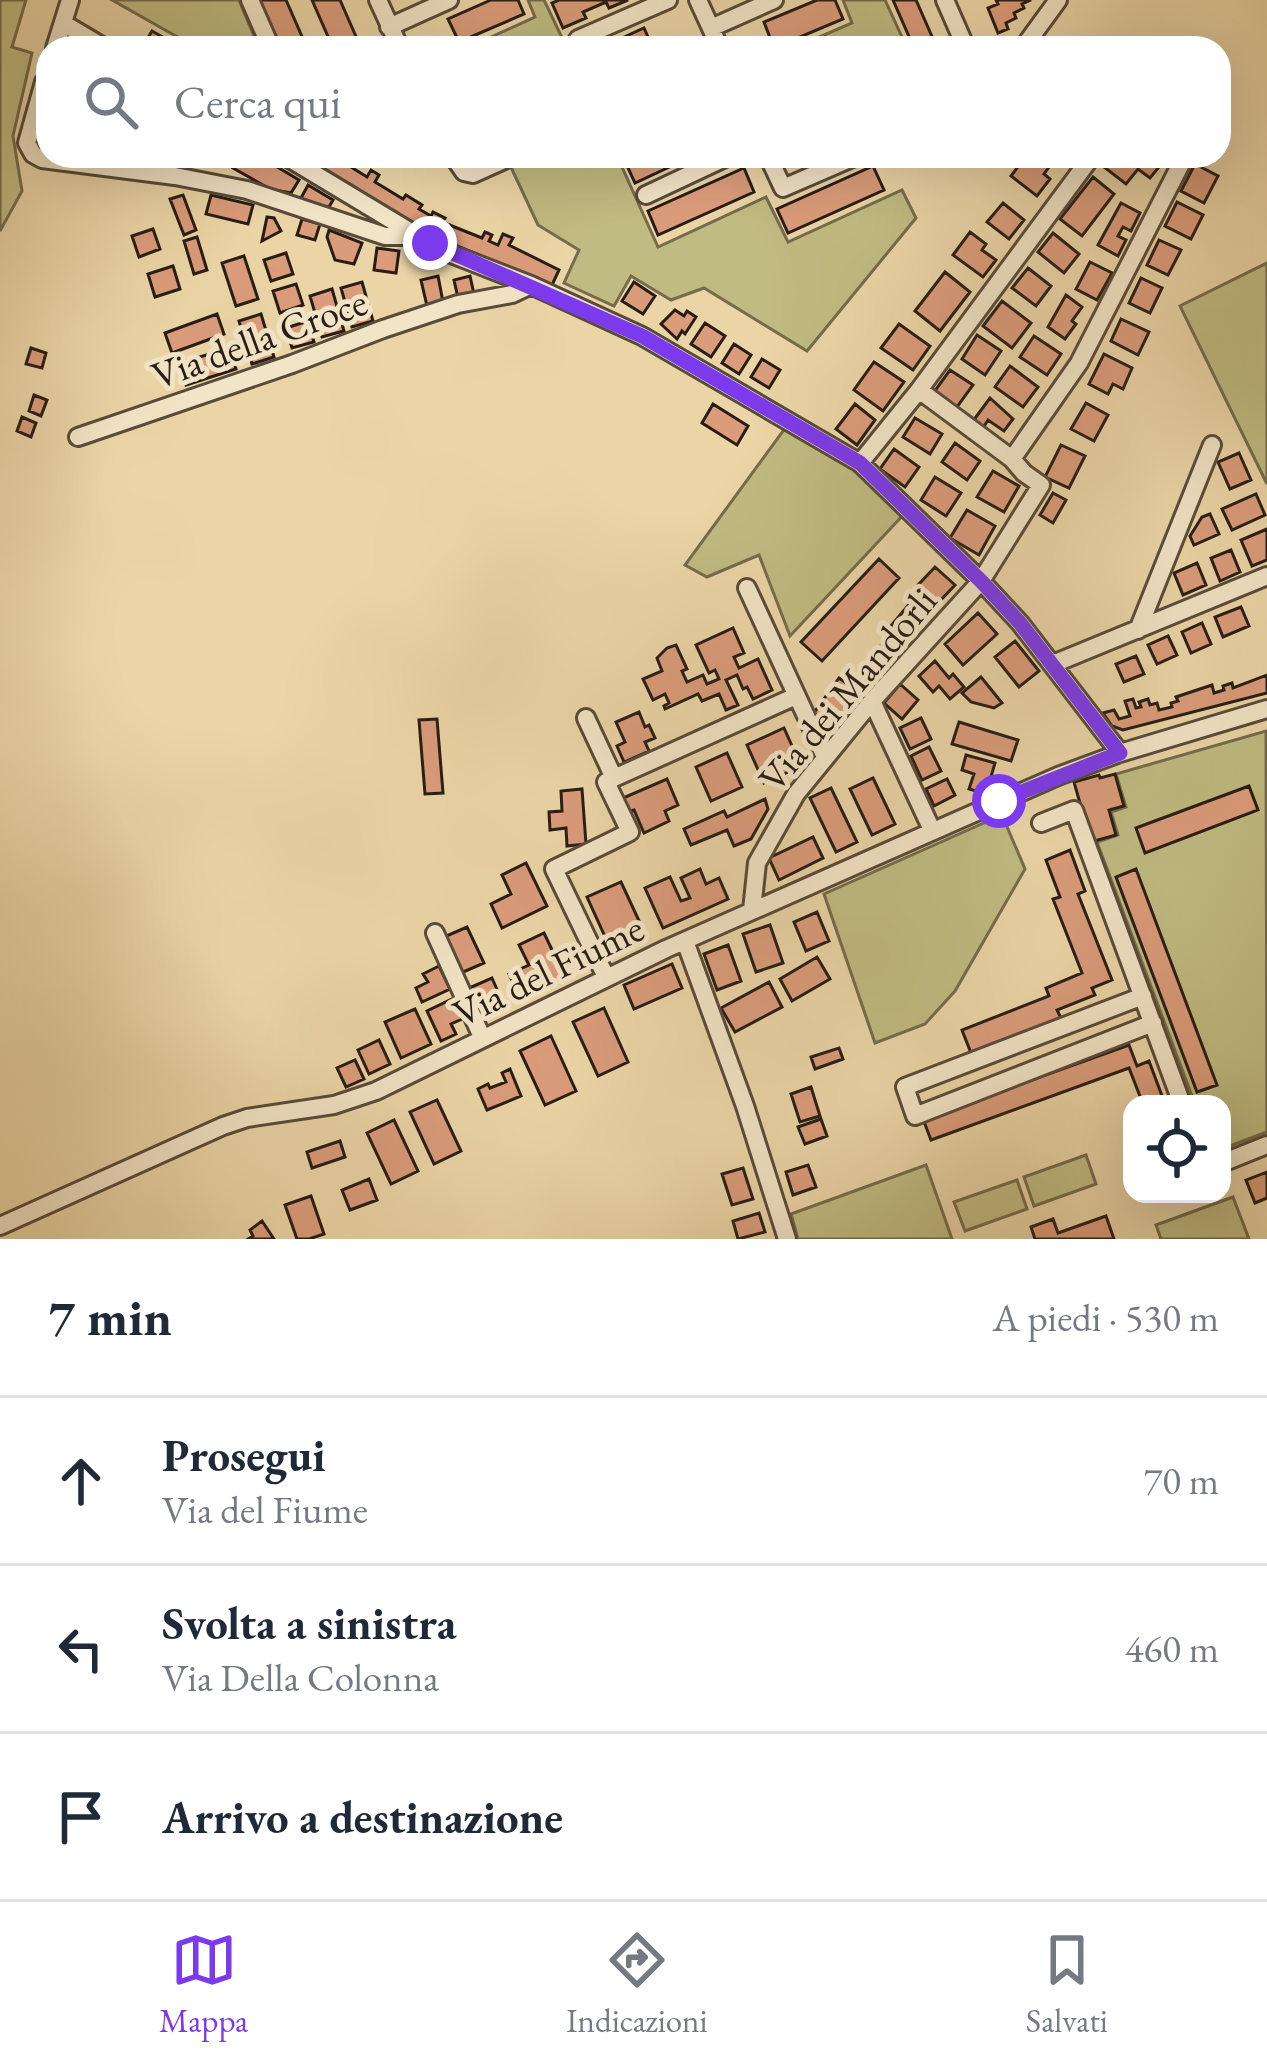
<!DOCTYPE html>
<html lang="it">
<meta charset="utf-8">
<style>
:root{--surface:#fff;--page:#f6f6f7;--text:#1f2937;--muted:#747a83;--line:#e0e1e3;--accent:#7c3aed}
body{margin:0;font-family:"EB Garamond",serif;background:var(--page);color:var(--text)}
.controls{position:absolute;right:36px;bottom:36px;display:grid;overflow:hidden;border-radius:24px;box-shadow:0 12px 48px #0002}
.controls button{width:108px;height:108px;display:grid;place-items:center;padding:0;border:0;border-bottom:3px solid var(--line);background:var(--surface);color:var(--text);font:60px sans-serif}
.stop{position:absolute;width:36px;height:36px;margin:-27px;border:9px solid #7c3aed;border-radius:50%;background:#fff}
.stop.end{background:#7c3aed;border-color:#fff;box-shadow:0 3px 12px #0008}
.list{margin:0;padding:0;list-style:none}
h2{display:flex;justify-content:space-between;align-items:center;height:156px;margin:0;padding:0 48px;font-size:51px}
h2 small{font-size:39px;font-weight:400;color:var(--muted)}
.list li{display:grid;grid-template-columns:78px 1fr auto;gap:36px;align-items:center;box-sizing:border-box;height:168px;padding:0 48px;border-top:3px solid var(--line)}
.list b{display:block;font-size:45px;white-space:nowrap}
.list p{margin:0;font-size:39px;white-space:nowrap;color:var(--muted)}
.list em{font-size:39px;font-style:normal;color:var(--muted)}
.icon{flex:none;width:66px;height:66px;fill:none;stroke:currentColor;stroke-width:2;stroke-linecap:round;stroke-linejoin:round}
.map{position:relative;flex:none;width:1267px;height:1239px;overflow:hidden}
.search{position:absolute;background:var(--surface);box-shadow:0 12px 48px #0002;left:36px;right:36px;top:36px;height:132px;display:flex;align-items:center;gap:30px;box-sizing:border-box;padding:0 42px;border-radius:36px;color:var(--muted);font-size:45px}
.sheet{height:660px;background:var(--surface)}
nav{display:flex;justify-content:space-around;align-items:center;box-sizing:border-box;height:168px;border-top:3px solid var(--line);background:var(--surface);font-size:33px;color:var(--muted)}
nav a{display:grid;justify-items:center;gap:6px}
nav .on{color:var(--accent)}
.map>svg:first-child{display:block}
</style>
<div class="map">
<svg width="1267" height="1239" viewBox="0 0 1267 1239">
<rect width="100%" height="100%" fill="#ebd5a7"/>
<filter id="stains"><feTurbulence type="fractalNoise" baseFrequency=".00167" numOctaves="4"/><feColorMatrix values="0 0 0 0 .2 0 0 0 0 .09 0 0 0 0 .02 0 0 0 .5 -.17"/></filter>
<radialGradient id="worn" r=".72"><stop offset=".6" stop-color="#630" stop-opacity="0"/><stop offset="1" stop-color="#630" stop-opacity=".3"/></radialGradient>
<path fill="#c0bb82" stroke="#746c4b" stroke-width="3" d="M0 0H26L12 47 32 53 13 136 22 191 0 231Z
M112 0H239L259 48H197Z
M528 0H544L567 48H467L535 17Z
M843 0H885L907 48H794L852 23Z
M524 156H617L658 247 766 197 788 242 902 190 916 218 807 351 704 288 671 300 631 276 614 306 564 283 579 250 538 225 509 163Z
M1267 263V484L1180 306Z
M786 427 859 466 905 513 790 636 759 555 707 577 685 565Z
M1266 731 1267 1132 1222 1149V1104H1195L1097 842 1118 835 1111 812 1126 807 1116 774Z
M1002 815 1025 869 955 991 925 1024 875 1043 824 894Z
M1086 1155 1096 1184 1034 1206 1024 1177Z
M926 1165 952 1239H798L791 1214Z
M1017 1180 1027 1209 965 1231 954 1202Z
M1233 1197 1249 1239H1161L1156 1225Z"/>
<path fill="#db9c7b" stroke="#271d14" stroke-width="3" d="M257 0H286L307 48H278Z
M312 0H340L361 48H333Z
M491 0H518L524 14 459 42 448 19Z
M559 0H628L609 8 606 2 583 12 586 18 563 28 552 3Z
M817 0H835L843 19 774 48 764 22Z
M893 0H916L937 48H914Z
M996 0H1031L1022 4 1024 8 1014 13 1016 18 1006 23 1008 29 998 33 988 8 998 4Z
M644 28 653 48H600Z
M152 31 175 44 173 48 143 46Z
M241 156H259L299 180 291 193 270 189 233 168Z
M301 156H339L345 159 343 162 367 177 371 170 379 175 375 182 403 199 406 195 422 205 419 209 431 216 433 212 445 218 442 222 482 238 485 232 492 235 489 241 498 245 503 234 513 238 509 245 559 270 552 285 435 237Z
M631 156H693L635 183 624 159Z
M1026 156H1035L1049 167 1044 174 1050 179 1037 196 1011 176Z
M1112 156H1155L1163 162 1150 178 1138 169 1126 184 1104 167Z
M1195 164 1218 176 1204 203 1181 191Z
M873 166 884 190 788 233 777 209Z
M744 168 754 192 658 235 648 211Z
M1093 177 1114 194 1082 236 1060 219Z
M308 185 333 200 329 207 312 205 301 198Z
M183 195 196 230 184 235 170 199Z
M211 195 253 205 248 224 206 214Z
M1177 202 1203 215 1191 239 1165 226Z
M1003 203 1024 220 1009 239 987 222Z
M1121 203 1140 213 1131 231 1123 227 1118 236 1126 240 1118 256 1098 245Z
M267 217 274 218 281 231 262 241Z
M302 219 320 224 315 240 297 235Z
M153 229 160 249 139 257 132 236Z
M329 230 362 243 354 264 335 260 327 237Z
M970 232 986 244 982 250 996 260 983 277 953 255Z
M1053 233 1079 254 1064 273 1038 252Z
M197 237 207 270 194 274 184 241Z
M1159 240 1181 250 1168 275 1147 265Z
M377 248 399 251 396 273 374 270Z
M286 253 293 274 271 281 264 260Z
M244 256 258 299 236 306 222 263Z
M1090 262 1112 273 1097 300 1076 289Z
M173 266 180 289 155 297 148 274Z
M1028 268 1051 286 1036 306 1012 288Z
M945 272 970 292 940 331 915 311Z
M438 276 443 302 427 306 421 280Z
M470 276 474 294 458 298 454 280Z
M1141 278 1162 288 1150 313 1129 303Z
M362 282 373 321 352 327 341 288Z
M634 282 655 296 643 314 622 301Z
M296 284 303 305 280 313 273 291Z
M332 289 344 331 322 337 310 296Z
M1066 295 1082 307 1072 321 1076 324 1065 339 1048 327Z
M1002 301 1031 323 1012 348 983 326Z
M675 310 684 316 687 311 696 317 685 334 682 331 677 339 661 324Z
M217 314 224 334 172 353 165 333Z
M261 314 274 357 252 364 239 321Z
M1121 319 1149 332 1138 355 1111 341Z
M308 321 314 342 292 348 286 328Z
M705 323 725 336 711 357 691 344Z
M899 324 930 346 913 370 881 348Z
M977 335 1001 351 985 375 962 359Z
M1034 336 1061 354 1047 375 1020 357Z
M734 344 751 355 739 374 722 363Z
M31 348 46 353 42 368 26 364Z
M230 348 236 369 186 385 179 363Z
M1104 354 1132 368 1123 389 1113 384 1108 394 1089 384Z
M762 359 780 370 769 388 751 377Z
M874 362 904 382 883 411 854 390Z
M1010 366 1038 387 1023 407 995 387Z
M950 370 973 385 957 407 934 392Z
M34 395 47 400 41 416 29 411Z
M990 398 1013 419 1004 431 988 420 983 428 973 421Z
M1086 403 1108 415 1094 441 1071 429Z
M713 404 748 426 737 445 702 423Z
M855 404 875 420 857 445 836 429Z
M22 417 36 423 31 437 17 431Z
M915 418 942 434 930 454 903 437Z
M955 443 980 461 967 480 942 462Z
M1061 445 1085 456 1069 488 1045 477Z
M894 449 919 467 905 487 880 469Z
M1239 453 1251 480 1230 489 1218 462Z
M993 471 1019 486 1004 512 977 497Z
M935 477 961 493 946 516 921 500Z
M1053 493 1066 500 1053 523 1040 515Z
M1256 494 1265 515 1232 530 1222 509Z
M967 510 995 526 979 555 950 538Z
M1210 514 1219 534 1194 545 1190 536 1202 517Z
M1267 529V560L1252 566 1241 540Z
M1231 550 1240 572 1220 581 1211 558Z
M879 559 899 578 822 661 801 642Z
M1197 563 1206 585 1183 595 1174 573Z
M935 567 955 585 938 603 918 585Z
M911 602 928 617 907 641 890 627Z
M1241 607 1249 626 1223 637 1215 617Z
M978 613 997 634 963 665 945 644Z
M1202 623 1211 644 1191 653 1182 632Z
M733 628 744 653 734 657 739 668 758 659 772 690 753 699 747 687 743 689 737 675 726 680 738 705 726 710 719 694 702 701 698 694 665 709 664 706 669 703 665 694 653 700 643 679 662 671 657 658 667 648 676 645 687 669 682 671 687 682 703 675 707 684 719 679 715 670 709 673 696 645Z
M1168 636 1177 655 1157 664 1148 645Z
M886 640 898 651 885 665 873 654Z
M1015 641 1039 671 1019 687 995 657Z
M1136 656 1144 674 1124 682 1116 664Z
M935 661 949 678 953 674 964 687 950 699 939 686 933 692 919 676Z
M1267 675V693L1123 730 1112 726 1103 713 1114 710 1119 719 1130 716 1125 701 1133 699 1136 708 1141 707 1139 702 1148 699 1150 705 1157 703 1159 710 1172 707 1171 703 1178 701 1176 697 1212 685 1214 693 1224 690 1223 686 1232 683 1233 688Z
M981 677 1002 703 994 708 971 702 962 693Z
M839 678 859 692 830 731 811 717Z
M900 684 918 700 902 719 884 703Z
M639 712 645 727 649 725 655 738 645 742 649 751 624 762 617 746 625 742 616 722Z
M921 718 931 739 910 749 900 728Z
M437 719 443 793 425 794 419 720Z
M959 722 1018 740 1011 761 952 744Z
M784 728 801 766 764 783 747 745Z
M929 747 941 771 922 780 911 756Z
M727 753 742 787 711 801 696 767Z
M966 755 995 763 986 794 969 789 974 774 962 770Z
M1115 774 1124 806 1109 810 1116 835 1091 842 1074 782 1099 775 1100 778Z
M873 778 895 824 872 835 850 789Z
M667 779 678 805 665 811 669 821 644 833 634 810 629 812 623 798Z
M947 779 955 795 934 806 926 789Z
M1249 786 1258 810 1145 853 1136 828Z
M831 788 857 842 836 852 810 798Z
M582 789 586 844 567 846 566 828 550 830 549 812 562 811 561 791Z
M765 799 768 809 751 839 734 846 727 830 691 845 684 829 724 811 727 817Z
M813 837 823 858 779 880 769 858Z
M1070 850 1085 891 1078 894 1112 980 1092 988 1095 995 1057 1010 1061 1018 971 1053 962 1030 1049 996 1046 988 1082 973 1053 899 1060 897 1046 860Z
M526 863 547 906 502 928 491 904 511 894 502 875Z
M700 869 706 884 719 878 728 899 663 928 645 888 670 877 681 901 690 898 681 878Z
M1136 869 1217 1085 1197 1092 1116 877Z
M621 882 641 925 607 941 587 897Z
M817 912 829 941 806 951 794 922Z
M770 925 783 963 756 972 743 934Z
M467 927 484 963 461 973 444 937Z
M544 933 565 977 520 998 509 974 529 965 519 945Z
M728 945 741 981 717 990 704 954Z
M817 957 830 979 792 1001 780 979Z
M672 964 682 988 634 1009 624 985Z
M439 966 450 989 422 1002 416 988 428 982 423 974Z
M492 978 502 1001 480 1012 469 988Z
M769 982 782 1007 735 1032 721 1008Z
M452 999 462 1019 451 1024 456 1034 441 1041 427 1011Z
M604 1008 628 1062 598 1076 573 1022Z
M415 1009 431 1044 401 1058 385 1022Z
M551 1036 576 1091 545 1105 520 1051Z
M379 1040 390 1064 369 1074 358 1050Z
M1129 1045 1137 1066 1149 1061 1165 1104H1143L1129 1068 931 1140 923 1119Z
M839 1048 843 1059 815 1069 811 1057Z
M355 1060 364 1079 346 1087 337 1068Z
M510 1069 521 1096 487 1110 478 1089 488 1084 490 1088 506 1082 502 1073Z
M811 1087 820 1116 800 1122 791 1094Z
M437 1100 461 1151 434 1164 410 1112Z
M821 1119 827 1136 805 1144 798 1127Z
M394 1120 418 1171 391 1184 367 1133Z
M340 1141 345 1157 312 1168 307 1152Z
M808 1165 816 1187 793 1195 786 1172Z
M743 1168 753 1199 732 1205 722 1174Z
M1267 1172V1198L1255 1203 1246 1180Z
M369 1179 377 1200 350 1210 342 1190Z
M311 1196 324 1234 309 1239H297L285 1205Z
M759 1213 765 1232 738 1239 733 1221Z
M1106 1216 1114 1239H1035L1031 1227 1053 1219 1058 1233Z
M262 1221 274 1239H248L253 1236 250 1230Z"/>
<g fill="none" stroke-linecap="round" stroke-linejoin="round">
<g stroke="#584b39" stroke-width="22">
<path id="minor" d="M250 0 271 48
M378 0 400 48
M698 0 720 48
M945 0 966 48
M63 23 105 48
M389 27 449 0
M711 28 774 0
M578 39 668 0
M55 48 70 0
M1023 48 1058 0
M44 82 27 143 33 154 42 159 175 176 247 190 385 236H409L418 239
M285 156 441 250 531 285 642 336 860 463 981 581 1020 623 1120 753
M453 156 464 172 473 174 513 156
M768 156 783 188 857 156
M646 195 729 156
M78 437 292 364 383 329 458 304 512 294 531 285
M1012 459 1079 363 1185 156
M860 463 919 390 1092 156
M747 588 825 757
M1138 630 1212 445
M1053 664 1267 576
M872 701 932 830
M586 718 614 778 606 782 630 832 554 869 606 977
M614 778 796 696
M1041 823 1074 810 1182 1104
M752 910 757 863 796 794 872 701 981 581 1041 485 1024 473 1012 459 919 390
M435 933 482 1037
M685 941 745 1106 787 1239
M1143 996 905 1087 915 1116 1153 1023
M1222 1163 1267 1145
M0 1226 223 1126 247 1118 334 1105 376 1091 666 949 1058 776 1120 753 1267 709"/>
</g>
<use href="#minor" stroke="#f2e4c6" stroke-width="16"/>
</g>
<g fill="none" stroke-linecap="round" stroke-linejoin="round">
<path stroke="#7c3aed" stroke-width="15" d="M430 243 642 336 860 463 981 581 1020 623 1120 753 999 801"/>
</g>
<g text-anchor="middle" stroke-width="10" stroke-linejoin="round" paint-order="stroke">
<g font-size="39" fill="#271d14" stroke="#f2e4c6">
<text transform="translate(259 338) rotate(-20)" y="14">Via della Croce</text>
<text transform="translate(847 689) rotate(-50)" y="14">Via dei Mandorli</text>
<text transform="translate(548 970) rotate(-26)" y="14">Via del Fiume</text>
</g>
</g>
<rect width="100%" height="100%" filter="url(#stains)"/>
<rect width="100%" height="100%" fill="url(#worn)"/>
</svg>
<div class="controls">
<button><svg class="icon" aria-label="locate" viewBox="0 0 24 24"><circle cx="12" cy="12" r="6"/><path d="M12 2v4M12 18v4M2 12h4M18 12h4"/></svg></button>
</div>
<div class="stop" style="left:999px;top:801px"></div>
<div class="stop end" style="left:430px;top:243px"></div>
<div class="search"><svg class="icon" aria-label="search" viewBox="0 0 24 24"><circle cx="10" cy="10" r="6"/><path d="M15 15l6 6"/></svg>Cerca qui</div>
</div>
<section class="sheet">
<h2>7 min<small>A piedi · 530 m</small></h2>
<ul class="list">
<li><svg class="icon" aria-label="ahead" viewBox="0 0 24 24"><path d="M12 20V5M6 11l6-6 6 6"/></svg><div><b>Prosegui</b><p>Via del Fiume</p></div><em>70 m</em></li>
<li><svg class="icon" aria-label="left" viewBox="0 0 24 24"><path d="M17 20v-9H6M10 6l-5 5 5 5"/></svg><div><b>Svolta a sinistra</b><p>Via Della Colonna</p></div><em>460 m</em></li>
<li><svg class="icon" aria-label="arrive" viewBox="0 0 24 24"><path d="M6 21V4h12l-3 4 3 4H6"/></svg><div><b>Arrivo a destinazione</b></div></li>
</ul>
</section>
<nav>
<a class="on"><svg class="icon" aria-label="map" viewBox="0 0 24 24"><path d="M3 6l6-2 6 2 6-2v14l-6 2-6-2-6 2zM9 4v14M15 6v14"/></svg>Mappa</a>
<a><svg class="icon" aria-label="directions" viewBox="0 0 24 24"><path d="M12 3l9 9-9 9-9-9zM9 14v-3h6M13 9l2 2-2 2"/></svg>Indicazioni</a>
<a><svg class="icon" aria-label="saved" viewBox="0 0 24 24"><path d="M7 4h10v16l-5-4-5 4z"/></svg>Salvati</a>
</nav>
